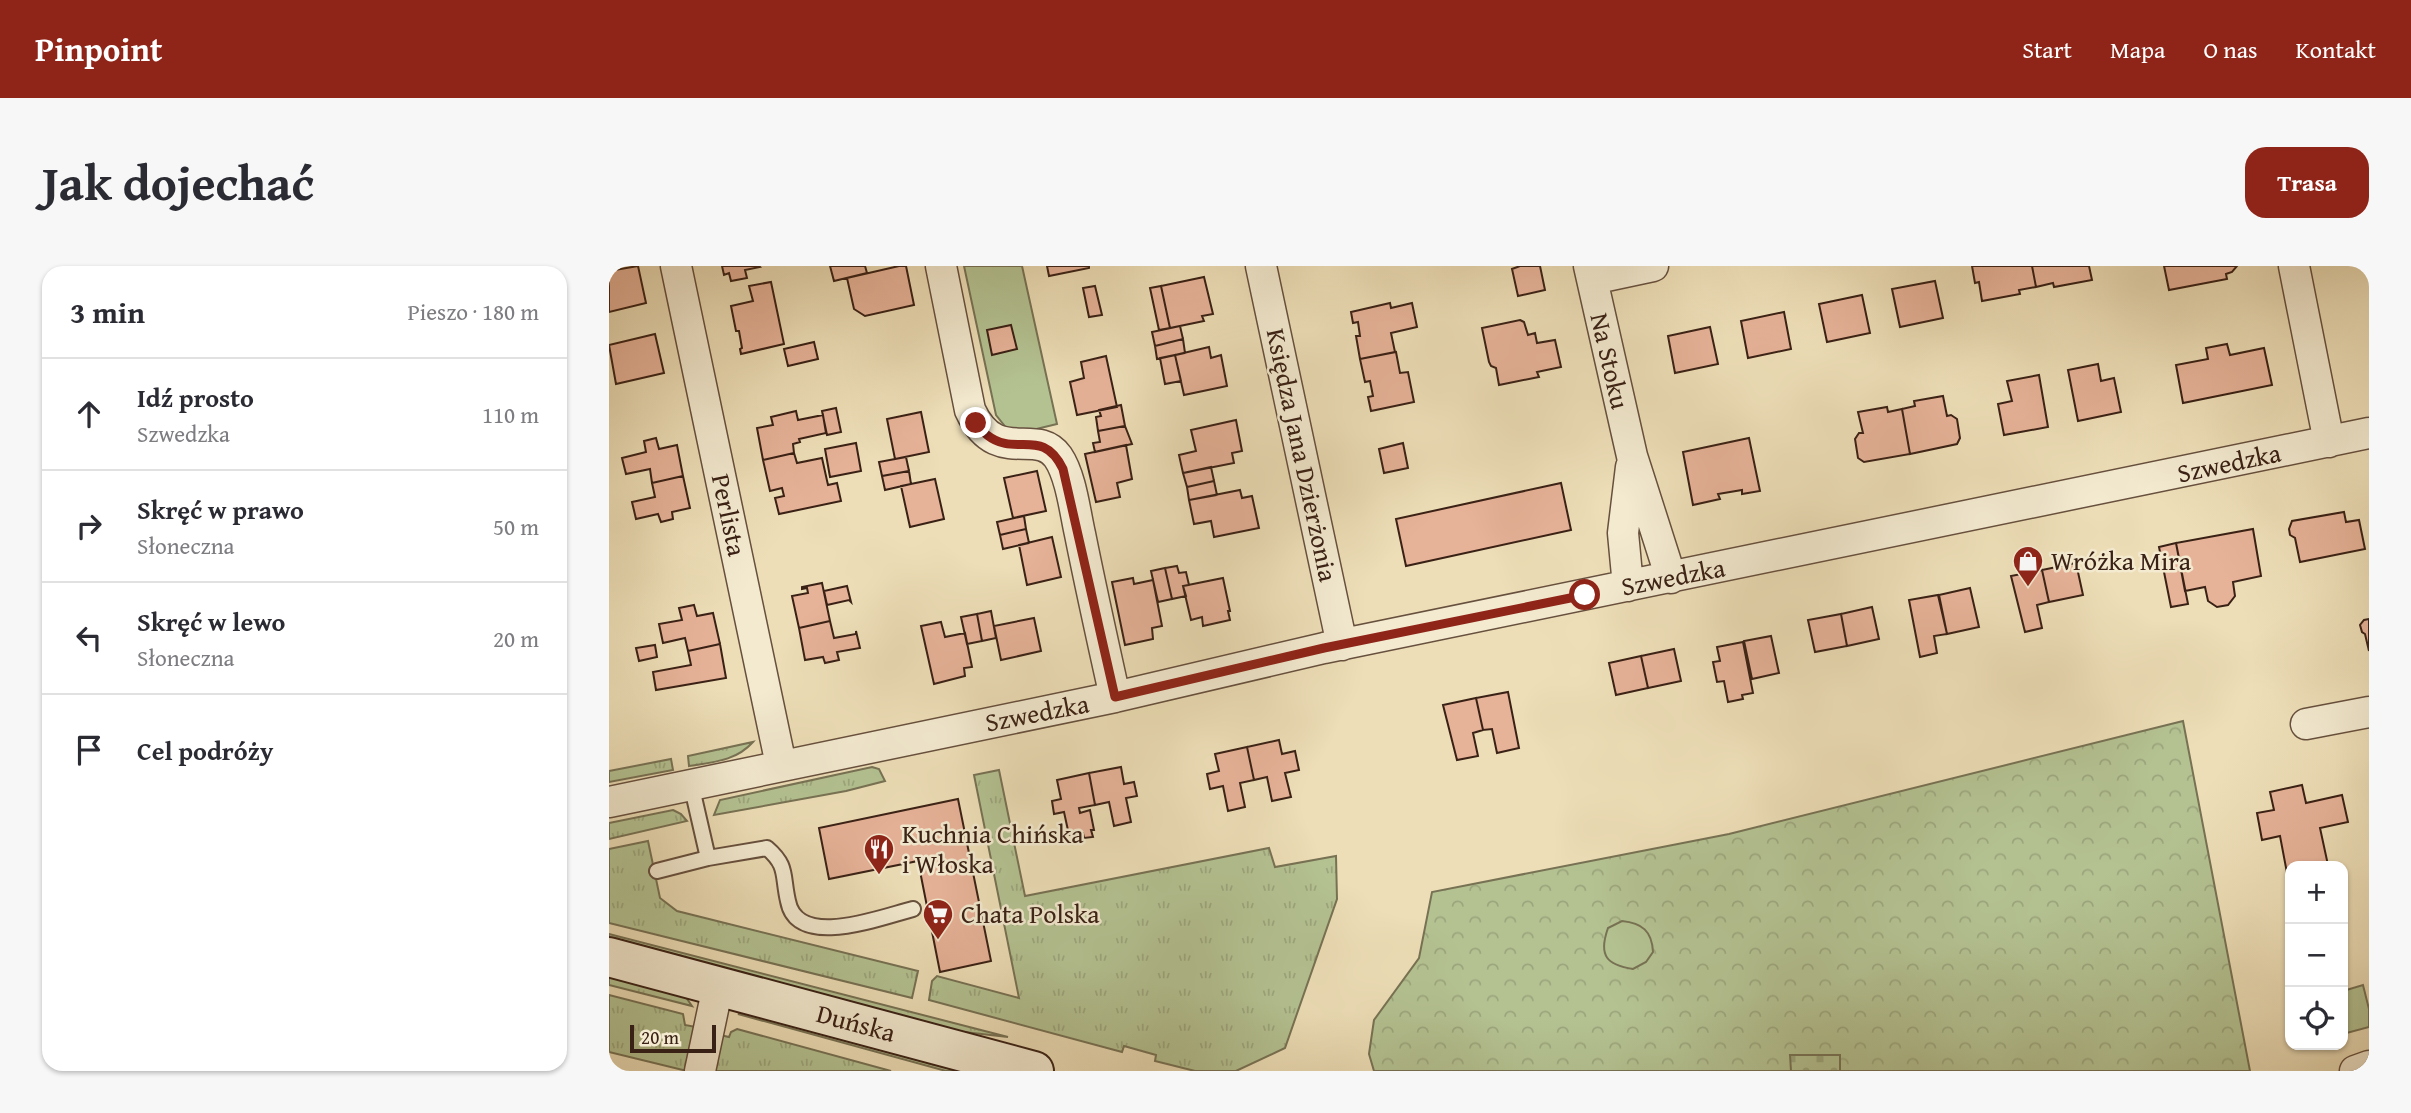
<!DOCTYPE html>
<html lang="pl">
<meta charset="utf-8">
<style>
:root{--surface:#fff;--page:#f7f7f7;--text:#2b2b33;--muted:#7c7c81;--line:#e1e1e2;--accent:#8f2418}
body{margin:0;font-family:"Gentium Book Plus",serif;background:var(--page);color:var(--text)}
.controls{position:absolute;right:21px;bottom:21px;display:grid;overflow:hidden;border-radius:14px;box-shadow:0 2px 5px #0004}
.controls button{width:63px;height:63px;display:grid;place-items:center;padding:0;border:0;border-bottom:2px solid var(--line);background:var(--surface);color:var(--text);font:35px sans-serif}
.scale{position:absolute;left:21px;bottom:18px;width:86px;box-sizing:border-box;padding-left:7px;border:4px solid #3a2115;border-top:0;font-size:19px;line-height:24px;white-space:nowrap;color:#3a2115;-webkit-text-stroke:5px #f3ead0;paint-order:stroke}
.stop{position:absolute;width:21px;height:21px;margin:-16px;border:5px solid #8f2418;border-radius:50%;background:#fff}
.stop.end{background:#8f2418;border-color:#fff;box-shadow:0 2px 7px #0008}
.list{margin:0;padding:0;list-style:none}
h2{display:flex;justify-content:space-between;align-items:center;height:91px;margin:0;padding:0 28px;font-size:30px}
h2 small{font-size:23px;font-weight:400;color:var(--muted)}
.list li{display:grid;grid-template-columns:46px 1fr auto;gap:21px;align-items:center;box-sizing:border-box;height:112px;padding:0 28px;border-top:2px solid var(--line)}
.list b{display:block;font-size:26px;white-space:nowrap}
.list p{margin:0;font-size:23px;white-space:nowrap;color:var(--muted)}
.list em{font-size:23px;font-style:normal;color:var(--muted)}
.icon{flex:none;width:38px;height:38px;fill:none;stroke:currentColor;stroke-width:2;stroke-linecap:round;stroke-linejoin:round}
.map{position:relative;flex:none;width:1760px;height:805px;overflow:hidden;border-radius:21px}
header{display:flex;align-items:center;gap:42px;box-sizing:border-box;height:98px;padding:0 35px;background:var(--accent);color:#fff}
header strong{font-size:33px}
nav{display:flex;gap:38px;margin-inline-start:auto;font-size:24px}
.intro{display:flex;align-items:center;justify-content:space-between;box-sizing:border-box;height:168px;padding:0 42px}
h1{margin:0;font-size:49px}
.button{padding:18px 32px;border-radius:21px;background:var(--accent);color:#fff;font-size:24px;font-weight:700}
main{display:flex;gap:42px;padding:0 42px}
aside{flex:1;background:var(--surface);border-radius:21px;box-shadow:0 2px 5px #0004}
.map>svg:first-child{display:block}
</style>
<header>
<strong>Pinpoint</strong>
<nav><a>Start</a><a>Mapa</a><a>O nas</a><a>Kontakt</a></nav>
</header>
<div class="intro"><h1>Jak dojechać</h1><a class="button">Trasa</a></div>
<main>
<aside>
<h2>3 min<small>Pieszo · 180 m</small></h2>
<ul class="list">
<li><svg class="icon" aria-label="ahead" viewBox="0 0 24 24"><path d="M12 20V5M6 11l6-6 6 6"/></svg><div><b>Idź prosto</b><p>Szwedzka</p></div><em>110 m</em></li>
<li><svg class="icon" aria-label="right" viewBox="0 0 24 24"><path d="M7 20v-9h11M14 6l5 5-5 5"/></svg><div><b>Skręć w prawo</b><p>Słoneczna</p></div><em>50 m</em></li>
<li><svg class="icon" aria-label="left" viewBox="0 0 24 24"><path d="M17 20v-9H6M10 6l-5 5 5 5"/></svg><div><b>Skręć w lewo</b><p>Słoneczna</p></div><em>20 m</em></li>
<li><svg class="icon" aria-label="arrive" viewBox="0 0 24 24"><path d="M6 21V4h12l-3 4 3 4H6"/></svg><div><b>Cel podróży</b></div></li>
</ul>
</aside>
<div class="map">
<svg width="1760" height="805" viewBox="0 0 1760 805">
<defs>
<pattern id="grass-tufts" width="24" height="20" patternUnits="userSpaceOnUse" patternTransform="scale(1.75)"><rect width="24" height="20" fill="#b4c292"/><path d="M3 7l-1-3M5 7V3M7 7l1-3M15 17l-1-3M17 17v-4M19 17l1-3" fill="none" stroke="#9ca67d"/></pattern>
<pattern id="forest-crowns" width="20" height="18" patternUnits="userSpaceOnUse" patternTransform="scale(1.75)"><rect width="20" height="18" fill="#b4c292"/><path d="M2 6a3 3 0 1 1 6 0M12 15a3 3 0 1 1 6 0" fill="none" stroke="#9ca67d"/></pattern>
<pattern id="cemetery-stones" width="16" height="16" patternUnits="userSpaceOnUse" patternTransform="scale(1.75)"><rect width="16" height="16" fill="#b4c292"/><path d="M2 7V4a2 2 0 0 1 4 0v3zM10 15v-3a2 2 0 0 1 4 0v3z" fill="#9ca67d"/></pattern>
</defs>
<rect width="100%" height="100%" fill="#eddeb7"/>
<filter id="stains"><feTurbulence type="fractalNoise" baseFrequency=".00286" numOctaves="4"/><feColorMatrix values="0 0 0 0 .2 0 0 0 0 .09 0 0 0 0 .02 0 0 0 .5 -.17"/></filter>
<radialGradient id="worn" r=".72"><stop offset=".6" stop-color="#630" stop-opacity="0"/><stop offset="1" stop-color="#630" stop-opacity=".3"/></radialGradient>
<path fill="url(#grass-tufts)" stroke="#777254" stroke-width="2" d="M144 476C127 495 105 496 80 500L79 490Z
M62 493 64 504 0 516V505Z
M263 501 270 503 276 515 237 525 105 549 111 534Z
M390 504 416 630 660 582 666 601 727 590 728 633 676 782 627 805H586L546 795 547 789 515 780 513 786 320 734 323 715 328 710 410 732 365 509Z
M64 544 72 548 78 555 0 573V557Z
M39 575 51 632 68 645 309 705 303 732 0 657V583Z
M0 668 399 771 320 762 0 675Z
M0 706 76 730 83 740 0 719Z
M0 729 74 748 76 759 87 761 78 805 0 786Z
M139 746 370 805H337L129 748Z
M128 763 282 805H105L111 769 120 771 122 766Z"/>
<path fill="url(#forest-crowns)" stroke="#777254" stroke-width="2" d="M1574 455 1641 805H765L760 788 765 754 810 692 823 626 1120 568Z"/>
<path fill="url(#cemetery-stones)" stroke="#777254" stroke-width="2" d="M1181 789H1231V805H1182Z"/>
<path fill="#b4c292" stroke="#777254" stroke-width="2" d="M355 0H413L448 158 415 166 399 164 387 149Z
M1013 655C1033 657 1043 665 1044 686L1037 696 1024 703C998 699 989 690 999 662Z
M1754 719 1760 743V761L1734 768V725Z"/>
<path fill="#e6b298" stroke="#3a2115" stroke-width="2" d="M29 0 37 37 0 46V5Z
M113 0H150L151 1 136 4 138 12 122 15 120 7 115 9Z
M221 0H256L258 7 225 15Z
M290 0H297L305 39 256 50 245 43 238 12Z
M438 0H480V2L440 10Z
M911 0H931L936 24 909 30 903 3Z
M1363 0H1423L1427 21 1410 24 1411 28 1373 35 1370 16 1366 17Z
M1423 0H1480L1483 14 1445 21 1444 17 1427 21Z
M1555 0H1628L1623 6 1617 8 1618 13 1560 24Z
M595 11 604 48 593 50 595 55 561 62 552 20Z
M1326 15 1334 52 1291 61 1283 23Z
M162 16 175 78 132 88 131 83 133 82 130 65H127L122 40 144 35 140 20Z
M486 20 493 49 480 51 474 22Z
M552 20 561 62 550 64 541 22Z
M1253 29 1261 67 1218 76 1210 38Z
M781 37 782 42 803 37 808 61 782 67 786 86 751 93 747 70H751L749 56 744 57 742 46Z
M1175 46 1182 83 1139 92 1132 55Z
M911 54 915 56 919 69 926 67 928 77 946 74 952 101 928 106 930 111 890 119 887 102 882 100 880 96 873 62Z
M402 59 408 83 383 89 378 64Z
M571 60 574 73 546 80 543 66Z
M1101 61 1109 98 1066 107 1059 70Z
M46 68 55 107 7 118 0 79Z
M574 73 576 87 548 93 546 80Z
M205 76 209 93 179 100 175 83Z
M1618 78 1621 89 1655 82 1663 119 1574 137 1567 99 1599 93 1597 82Z
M600 81 602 92 612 89 618 120 575 129 566 89Z
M787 86 791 107 799 106 805 136 762 145 759 131 764 130 761 115 756 116 751 93Z
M566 89 572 115 556 118 551 92Z
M497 90 508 141 468 149 461 116 475 112 472 96Z
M1489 98 1492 115 1505 112 1512 146 1469 155 1459 104Z
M1430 109 1439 161 1395 169 1389 138 1403 135 1398 115Z
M1334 130 1338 150 1342 149 1348 153 1351 172 1348 178 1301 188 1293 143 1306 140 1305 135Z
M512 139 516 160 489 165 487 151 492 150 490 144Z
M1278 141 1279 146 1293 143 1301 188 1255 196 1249 192 1246 173 1250 167H1254L1249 146Z
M227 142 232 166 218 169 213 145Z
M187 145 189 154 214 149 217 167 190 173 191 176 184 178 185 187 154 194 148 162 164 159 162 151Z
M312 146 320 186 286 193 278 153Z
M627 154 633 185 623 187 625 197 574 207 570 189 587 185 582 164Z
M516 160 523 178 486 186 484 177 491 176 489 165Z
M47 172 50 183 68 179 74 210 43 217 41 203 17 208 13 192 37 186 35 175Z
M1140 172 1151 225 1133 228V224L1109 228 1111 233 1084 239 1074 186Z
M247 177 252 205 221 211 216 183Z
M794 177 799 202 775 207 770 183Z
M517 179 523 213 508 217 511 231 487 236 476 188Z
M185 187 188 197 213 192 219 219 228 217 232 235 170 248 166 232 175 230 173 222 161 225 154 194Z
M297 191 300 205 273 210 270 196Z
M602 201 605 215 578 221 574 207Z
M300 205 302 218 276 224 273 210Z
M428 205 437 245 404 252 395 212Z
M74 210 81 242 63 246 64 253 52 256 49 248 27 253 23 236 46 231 43 217Z
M326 213 335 253 301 261 292 220Z
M605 215 608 229 580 234 578 221Z
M952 217 962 264 797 300 787 253Z
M631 224 633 232 643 230 650 262 605 271 602 255 585 258 580 234Z
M1735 246 1737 256 1750 254 1756 283 1691 296 1686 272 1681 269 1680 263 1683 255Z
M415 250 417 263 391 269 388 256Z
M417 263 420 277 394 283 391 269Z
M1644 263 1652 310 1624 316 1626 330 1619 339 1608 341 1599 335 1596 321 1576 325 1567 277Z
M443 271 452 311 418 319 410 279Z
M1567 277 1579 338 1562 341 1550 281Z
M1467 297 1474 329 1440 336 1433 304Z
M568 300 570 307 577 306 580 319 574 320 577 330 563 333 556 302Z
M556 302 563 333 549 336 542 305Z
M1433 304 1440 336 1428 339 1433 362 1416 366 1402 310Z
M524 312 525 318 544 314 553 360 543 362 544 373 516 379 503 316Z
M614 312 621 345H619L621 354 594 360 593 351 582 354 574 320Z
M213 317 221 355 190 362 183 330 199 327 198 322 193 323V321Z
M238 320 242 336 240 334 218 339 215 325Z
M1361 322 1370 361 1338 368 1330 329Z
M1329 329 1338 368 1325 370 1328 387 1311 391 1300 334Z
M85 339 88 350 104 347 111 378 79 385 76 372 54 377 50 358 73 354 70 342Z
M1263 341 1270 373 1238 380 1232 348Z
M382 345 387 372 373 375 368 348Z
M368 348 373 375 358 378 352 351Z
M1232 348 1238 380 1206 386 1199 354Z
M425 352 432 385 392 394 385 360Z
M1760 353V385L1756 368 1753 366 1751 359 1755 354Z
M221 355 225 372 247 368V365L251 382 228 386 230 394 216 397 214 391 196 394 190 362Z
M332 356 336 371 356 367 363 401 355 402 356 410 325 418 312 360Z
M1162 370 1170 407 1143 413 1135 375Z
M1134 376 1144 427 1133 429 1134 433 1119 436 1115 415 1108 416 1104 396 1111 395 1108 381Z
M111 378 117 412 47 424 44 406 82 399 79 385Z
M46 379 48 391 30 395 27 382Z
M1065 383 1072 415 1039 422 1032 390Z
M1032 390 1039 422 1007 429 1000 397Z
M899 426 910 482 888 487 883 463 874 464 867 432Z
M867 432 874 464 864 467 869 490 848 494 834 439Z
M670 474 673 488 686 485 690 504 676 507 682 531 663 535 658 511 645 514 638 481Z
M638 481 645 514 631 517 636 541 619 545 614 520 601 523 598 508 610 505 606 488Z
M512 501 515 518 525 516 528 530 517 532 522 556 505 560 500 536 486 539 480 507Z
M480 507 486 539 470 542 471 547 481 544 485 564H482L484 571 475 572 474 567 460 569 455 546 445 548 443 535 452 533 448 514Z
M1693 519 1697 537 1733 529 1739 556 1711 562 1719 599 1681 600V606L1678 607 1671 570 1653 574 1648 547 1665 544 1661 526Z
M349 533 382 695 331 706 309 595 220 613 210 562Z"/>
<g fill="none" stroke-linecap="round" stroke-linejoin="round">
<g stroke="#67503e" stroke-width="18">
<path id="lane" d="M82 518 99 592 158 582C179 600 173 609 179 635 188 684 272 651 304 643
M48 605 99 592"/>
</g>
<g stroke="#67503e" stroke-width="33">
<path id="street" d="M67 0 172 499
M332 0 361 144C388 202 427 160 449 191 462 210 466 246 471 268 482 323 494 377 506 431
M652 0 733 379
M980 0 1023 190 1062 312
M1685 0 1720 176
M983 13 1044 0
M1019 320 1014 267 1022 201
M1697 458 1760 446
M0 536 506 431 715 382 1760 167
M91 805 109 720
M1746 805 1760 800"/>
</g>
<g stroke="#3a2115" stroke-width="42">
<path id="secondary" d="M0 691 425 805"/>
</g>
<use href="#lane" stroke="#f3ead0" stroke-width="14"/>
<use href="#street" stroke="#f3ead0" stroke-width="30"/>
<use href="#secondary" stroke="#f3ead0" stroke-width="38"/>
</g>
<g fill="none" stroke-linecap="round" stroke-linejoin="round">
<path stroke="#8f2418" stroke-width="9" d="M367 157C371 161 374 166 378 169 407 192 433 160 454 203L506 431 715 382 976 329"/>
</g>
<defs>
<g id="shop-pin" transform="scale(1.575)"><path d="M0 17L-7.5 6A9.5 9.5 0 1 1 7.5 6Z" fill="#8f2418" stroke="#f3ead0"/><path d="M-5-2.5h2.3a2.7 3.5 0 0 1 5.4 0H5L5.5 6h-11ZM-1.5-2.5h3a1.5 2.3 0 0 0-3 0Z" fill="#fff"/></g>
<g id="restaurant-pin" transform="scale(1.575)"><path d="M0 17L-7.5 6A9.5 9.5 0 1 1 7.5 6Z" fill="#8f2418" stroke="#f3ead0"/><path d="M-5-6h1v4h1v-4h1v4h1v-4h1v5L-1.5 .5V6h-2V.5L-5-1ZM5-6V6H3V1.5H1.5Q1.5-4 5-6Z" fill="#fff"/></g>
<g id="supermarket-pin" transform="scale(1.575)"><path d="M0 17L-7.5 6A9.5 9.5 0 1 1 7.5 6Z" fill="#8f2418" stroke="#f3ead0"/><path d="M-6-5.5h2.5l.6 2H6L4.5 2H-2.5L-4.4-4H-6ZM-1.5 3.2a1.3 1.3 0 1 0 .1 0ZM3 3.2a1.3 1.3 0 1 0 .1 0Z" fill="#fff"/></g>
</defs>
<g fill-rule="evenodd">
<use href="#shop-pin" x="1419" y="295"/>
<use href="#restaurant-pin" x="270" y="583"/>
<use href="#supermarket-pin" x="329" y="648"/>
</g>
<g text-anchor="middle" stroke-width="5" stroke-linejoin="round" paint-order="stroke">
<g font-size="26" fill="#3a2115" stroke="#f3ead0">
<text transform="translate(1001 95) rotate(77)" y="9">Na Stoku</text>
<text transform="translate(693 189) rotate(78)" y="9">Księdza Jana Dzierżonia</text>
<text transform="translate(1620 197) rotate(-12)" y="9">Szwedzka</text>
<text transform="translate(120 249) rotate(78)" y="9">Perlista</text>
<text transform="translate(1064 311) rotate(-11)" y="9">Szwedzka</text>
<text transform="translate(428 447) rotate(-11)" y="9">Szwedzka</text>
<text transform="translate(247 757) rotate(15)" y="9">Duńska</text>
</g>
<g font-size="26" fill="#3a2115" stroke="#f3ead0" text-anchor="start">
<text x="1442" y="304">Wróżka Mira</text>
<text x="293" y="577">Kuchnia Chińska<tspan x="293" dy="30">i Włoska</tspan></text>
<text x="352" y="657">Chata Polska</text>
</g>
</g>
<rect width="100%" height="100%" filter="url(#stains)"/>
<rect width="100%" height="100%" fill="url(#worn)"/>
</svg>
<div class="controls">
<button>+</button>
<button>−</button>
<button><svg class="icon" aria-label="locate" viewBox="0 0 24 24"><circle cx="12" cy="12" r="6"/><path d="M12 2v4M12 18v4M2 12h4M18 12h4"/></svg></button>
</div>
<div class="scale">20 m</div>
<div class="stop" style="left:976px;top:329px"></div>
<div class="stop end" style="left:367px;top:157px"></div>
</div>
</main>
